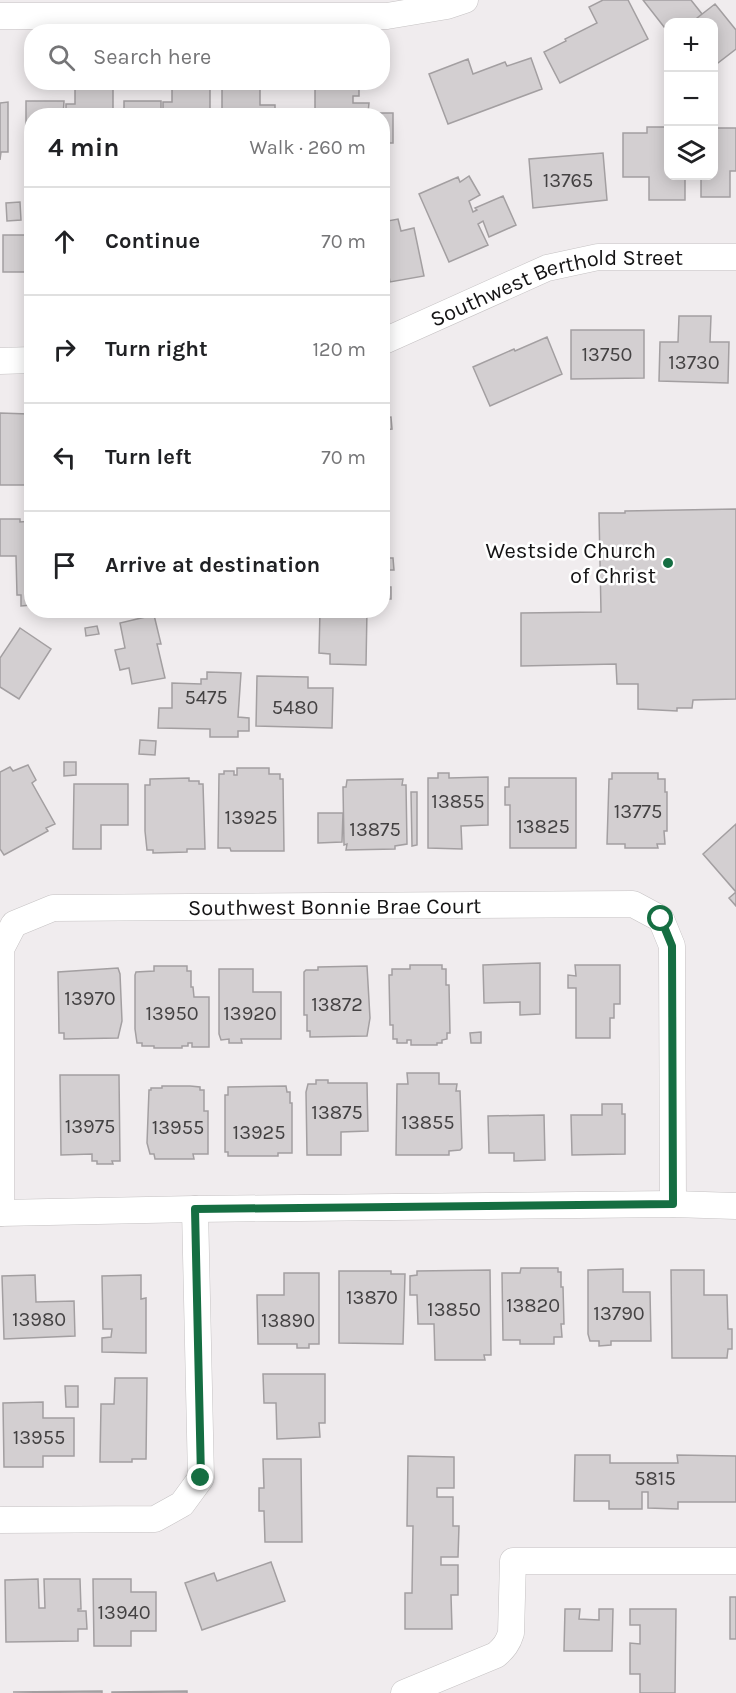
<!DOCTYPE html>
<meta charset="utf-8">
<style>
:root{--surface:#fff;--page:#f2f2f2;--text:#202124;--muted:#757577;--line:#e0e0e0}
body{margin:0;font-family:Karla,sans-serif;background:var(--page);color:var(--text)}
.controls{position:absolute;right:18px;top:18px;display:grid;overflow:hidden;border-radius:12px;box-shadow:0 3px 15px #0003}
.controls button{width:54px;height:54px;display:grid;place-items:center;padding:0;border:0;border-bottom:2px solid var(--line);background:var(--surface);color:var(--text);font:30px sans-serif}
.stop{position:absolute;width:18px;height:18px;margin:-14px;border:4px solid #156e42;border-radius:50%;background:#fff}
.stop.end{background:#156e42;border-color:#fff;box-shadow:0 2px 6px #0008}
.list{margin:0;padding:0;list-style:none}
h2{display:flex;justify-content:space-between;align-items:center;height:78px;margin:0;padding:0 24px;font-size:26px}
h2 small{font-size:20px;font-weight:400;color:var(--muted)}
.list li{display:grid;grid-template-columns:39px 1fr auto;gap:18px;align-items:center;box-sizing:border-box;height:108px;padding:0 24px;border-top:2px solid var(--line)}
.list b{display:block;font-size:22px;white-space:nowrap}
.list em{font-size:20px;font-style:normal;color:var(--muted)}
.icon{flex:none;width:33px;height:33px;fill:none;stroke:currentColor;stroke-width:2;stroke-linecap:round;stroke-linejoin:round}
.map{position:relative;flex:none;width:736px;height:1693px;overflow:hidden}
.search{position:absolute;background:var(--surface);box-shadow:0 3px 15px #0003;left:24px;top:24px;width:366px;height:66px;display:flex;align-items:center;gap:15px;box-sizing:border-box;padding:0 21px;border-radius:24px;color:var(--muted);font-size:22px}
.panel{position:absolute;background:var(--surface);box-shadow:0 3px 15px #0003;left:24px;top:108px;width:366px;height:510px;border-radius:24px}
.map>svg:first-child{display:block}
</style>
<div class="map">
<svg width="736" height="1693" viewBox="0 0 736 1693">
<rect width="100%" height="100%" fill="#f0ecee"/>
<path fill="#d3cfd1" stroke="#a39fa1" stroke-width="1.5" d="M603 0H628L648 39 560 83 544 52 566 41 565 39 597 23 589 7Z
M643 0H691L702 14 692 22H668V32Z
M715 4 736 30V49L714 66V22H692Z
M531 58 542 89 448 124 429 74 468 59 473 74 505 62 507 66Z
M75 82H113V116H66V104H75Z
M172 82H210V116H163V102H172Z
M222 82H260V105H275V115L299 116H222Z
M315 82H359V96H353V103H369L368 113H393V143H382V116H315Z
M26 101H64L63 116H32V151H26Z
M124 101H161V116H124Z
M8 102V152H1L0 160V103Z
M647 127H668V176H685V200H649V177H623V133H647Z
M714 128H736V171H730V197H701V176H714Z
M603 153 607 200 533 208 529 159Z
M469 176 480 195 469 201 473 212 477 210 475 208 503 196 516 225 489 237 483 221 478 224 488 245 449 262 419 194 458 177 460 182Z
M20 202 21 220 7 221 6 203Z
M398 219 401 231 414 228 424 276 390 282 385 254 382 255V222Z
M3 235H32V272H3Z
M679 316H711L710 342H729L728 383 659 381 660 342H678Z
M571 330H644V378L571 379Z
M547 337 562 374 490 406 473 367 514 349 515 351Z
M0 413 28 414V485H0Z
M391 417 392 429 382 430V418Z
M736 509V699L693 700 692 708H677V711L638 709V684H617L616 664 521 666V613L601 612 599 513H625V511Z
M0 519H20V522L32 521V605L21 606V595H17L16 556H0Z
M384 558H393L394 570H385Z
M382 587H391V599H382Z
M367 610 366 665 330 664V654L319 653 320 611Z
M154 615 161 644H157L165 678 132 684 129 668 120 670 115 650 125 648 120 623Z
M97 626 99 634 86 636 85 628Z
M20 628 51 649 19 699 0 687V658Z
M207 672 241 673 238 717 249 718V731H238V737H210V729L158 728 159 708H172V683L201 684V679H207Z
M257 676 308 677V688H333L332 728 256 726Z
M140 740 156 741 155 755 139 754Z
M64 762H76V775L64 776Z
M28 765 36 780 32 783 55 824 46 828 48 831 4 855 0 849V772L10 767 13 771Z
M237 768H269V774H280V779H283L284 851H231L230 848H218L219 774H224V771H234V775H237Z
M438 773H449V778L488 777V825L461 826 462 849 428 848V778H438Z
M612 773H658V779H665V792H667V831H664L665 844H657L658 848H625V844H607L609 779H612Z
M189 778V781H199V784H203L205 849H187V852L153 853V850H147L145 831V785H150V779Z
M509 778H576V848H510V805H505V787H509Z
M403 779 402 785H406L407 844 395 846V849L346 850 347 844 344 845 343 787H346L347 780Z
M74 784H128V825H101V849H73Z
M411 792H417V845L412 846Z
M318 813H343L342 842 318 843Z
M736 824V892L703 854Z
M736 892V906L729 898Z
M540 963V1014L520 1015V1002L484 1003 483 965Z
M410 965H442V969H446V985H449L450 1033H447V1039L442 1040V1043H437V1045H411V1040H407V1043H397V1039H393V1025H390L389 975H392V969H410Z
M575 965H620V1004H614V1018H610V1038H576V988H568V975L576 976Z
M154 966H187V971H191V987H193L194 997H209V1047H192V1043H188V1046H182V1048H154V1046H142V1043H137L135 1029V975L136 972 154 971Z
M367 966 370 1018 367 1036 310 1037V1031H307V1015H304V972L306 970H318V967Z
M118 968 120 974 122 1021 118 1038 64 1039V1033H59L58 972Z
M219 969H253V992H281V1039H241L242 1043H229V1039L221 1040 219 1034Z
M481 1032V1043H471L470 1033Z
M407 1073H439V1084H457L456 1091H460L462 1148 460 1150 449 1151V1155H396L397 1084H408Z
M60 1075H119L120 1161H112L113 1164H97V1161H92V1154L61 1155Z
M316 1080H328V1083H367L368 1131 341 1132V1155H307L306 1092 308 1084H316Z
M162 1086H190L200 1087V1090H204V1111H208V1154H193L194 1159H155L154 1154H150L147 1143 149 1090H151V1088H162Z
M286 1086 287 1092H290V1103H292V1153H278V1156H228V1152H225V1095H228V1087Z
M602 1104H622V1114H625V1154L572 1155 571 1115H602Z
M544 1115 545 1160 514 1161V1153H489L488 1116Z
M521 1268H558V1272H561V1287H563L564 1324H561L562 1337H554V1344H520V1340H503L502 1273H520Z
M623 1269V1292H650L651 1341H611V1345L599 1346V1341H590L588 1334V1270Z
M490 1270 491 1355H484L485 1360H435L434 1324H418L417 1295H410V1276L417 1275V1271Z
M671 1270H704V1295H727L728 1329H732V1349H728L727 1358H672Z
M339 1271H391V1274H405L403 1344 339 1343Z
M284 1273H319V1344H309V1348H297V1344H258L257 1295H284Z
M35 1275 36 1302 74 1301 75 1336 4 1339 2 1276Z
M141 1275V1299L146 1298V1353L102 1352V1338L111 1337 112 1329H103L102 1276Z
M263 1374H325V1423H319L320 1437 277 1439 276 1403H264Z
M115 1378H147L146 1459H132V1462H100L101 1404H114Z
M65 1386H78V1407H66Z
M43 1402V1418H74V1456H43V1467H4L3 1403Z
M575 1455H610V1463H678L677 1455 736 1456V1502H678V1509L648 1508V1492H642V1509H609V1501H574Z
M408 1456 454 1457V1488H437V1497H453V1526H459L458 1557H441V1565H458V1595H451L452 1629H405V1593H412L413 1526H407Z
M263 1459H301L302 1542H265L264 1511H259V1488H264Z
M271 1562 285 1601 202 1630 185 1583 214 1573 217 1581Z
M38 1579 39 1608H45L44 1579H80L81 1609H78V1611H86L87 1629H78V1641L6 1642 5 1580Z
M93 1579H131V1592H156V1631H131V1646H94Z
M730 1597H736V1639H730Z
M565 1609H580L579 1619 599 1620V1609H613L612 1651H564Z
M630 1609H676L675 1693H640V1674H630V1643L640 1644V1625H630Z
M102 1691V1693L13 1692Z
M187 1691V1693H112V1692Z"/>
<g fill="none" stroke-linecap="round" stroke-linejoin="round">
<g stroke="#c5c2c3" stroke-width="27">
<g id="minor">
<path d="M0 16H387L447 6 465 0"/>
<path id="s1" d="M382 342 547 268 598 257H736"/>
<path d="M0 361 32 360"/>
<path d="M0 1213 195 1209 673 1204 736 1206"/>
<path id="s2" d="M1 1213V949L14 924 53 908 633 904 661 919 672 946 673 1204"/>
<path d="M0 1520 155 1519 182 1504 201 1478 195 1209"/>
<path d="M404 1693 496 1655C504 1648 508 1643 511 1633L513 1561H736"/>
</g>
</g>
<use href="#minor" stroke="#fff" stroke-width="26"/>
</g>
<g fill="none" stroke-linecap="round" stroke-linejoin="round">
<path stroke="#156e42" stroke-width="8" d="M201 1478 195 1209 673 1204 672 946 661 919"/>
</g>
<circle fill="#156e42" stroke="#fff" stroke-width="2" cx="668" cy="563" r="6"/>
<g text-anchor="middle" stroke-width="5" stroke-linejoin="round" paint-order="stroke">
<g font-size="20" fill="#444243">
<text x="568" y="187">13765</text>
<text x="607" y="361">13750</text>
<text x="694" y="369">13730</text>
<text x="206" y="704">5475</text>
<text x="295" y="714">5480</text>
<text x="458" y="808">13855</text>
<text x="638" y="818">13775</text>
<text x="251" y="824">13925</text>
<text x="543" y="833">13825</text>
<text x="375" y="836">13875</text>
<text x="90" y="1005">13970</text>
<text x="337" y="1011">13872</text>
<text x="172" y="1020">13950</text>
<text x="250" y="1020">13920</text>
<text x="337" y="1119">13875</text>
<text x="428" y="1129">13855</text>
<text x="90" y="1133">13975</text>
<text x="178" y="1134">13955</text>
<text x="259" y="1139">13925</text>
<text x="372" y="1304">13870</text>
<text x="533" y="1312">13820</text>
<text x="454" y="1316">13850</text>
<text x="619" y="1320">13790</text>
<text x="39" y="1326">13980</text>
<text x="288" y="1327">13890</text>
<text x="39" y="1444">13955</text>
<text x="655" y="1485">5815</text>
<text x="124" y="1619">13940</text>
</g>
<g font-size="22" fill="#141314" stroke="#fff">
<text dy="8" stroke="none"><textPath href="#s1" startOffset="186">Southwest Berthold Street</textPath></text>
<text dy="8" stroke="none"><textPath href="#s2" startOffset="616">Southwest Bonnie Brae Court</textPath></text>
</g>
<g font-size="22" fill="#141314" stroke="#fff" text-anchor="end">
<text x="656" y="558">Westside Church<tspan x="656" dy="25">of Christ</tspan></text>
</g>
</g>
</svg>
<div class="controls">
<button>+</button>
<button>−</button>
<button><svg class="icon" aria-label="layers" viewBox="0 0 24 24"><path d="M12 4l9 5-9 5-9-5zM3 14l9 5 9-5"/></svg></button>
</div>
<div class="stop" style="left:661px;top:919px"></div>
<div class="stop end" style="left:201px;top:1478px"></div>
<div class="search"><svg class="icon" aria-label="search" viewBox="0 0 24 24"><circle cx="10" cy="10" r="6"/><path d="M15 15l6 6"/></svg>Search here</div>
<section class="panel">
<h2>4 min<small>Walk · 260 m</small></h2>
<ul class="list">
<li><svg class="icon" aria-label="ahead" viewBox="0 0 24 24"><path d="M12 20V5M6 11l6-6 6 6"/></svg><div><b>Continue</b></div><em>70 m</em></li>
<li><svg class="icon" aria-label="right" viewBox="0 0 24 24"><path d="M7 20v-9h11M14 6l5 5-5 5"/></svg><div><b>Turn right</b></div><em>120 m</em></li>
<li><svg class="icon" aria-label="left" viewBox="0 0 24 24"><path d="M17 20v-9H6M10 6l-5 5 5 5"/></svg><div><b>Turn left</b></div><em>70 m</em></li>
<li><svg class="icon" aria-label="arrive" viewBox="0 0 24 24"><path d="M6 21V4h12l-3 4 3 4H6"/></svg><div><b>Arrive at destination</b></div></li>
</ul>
</section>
</div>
